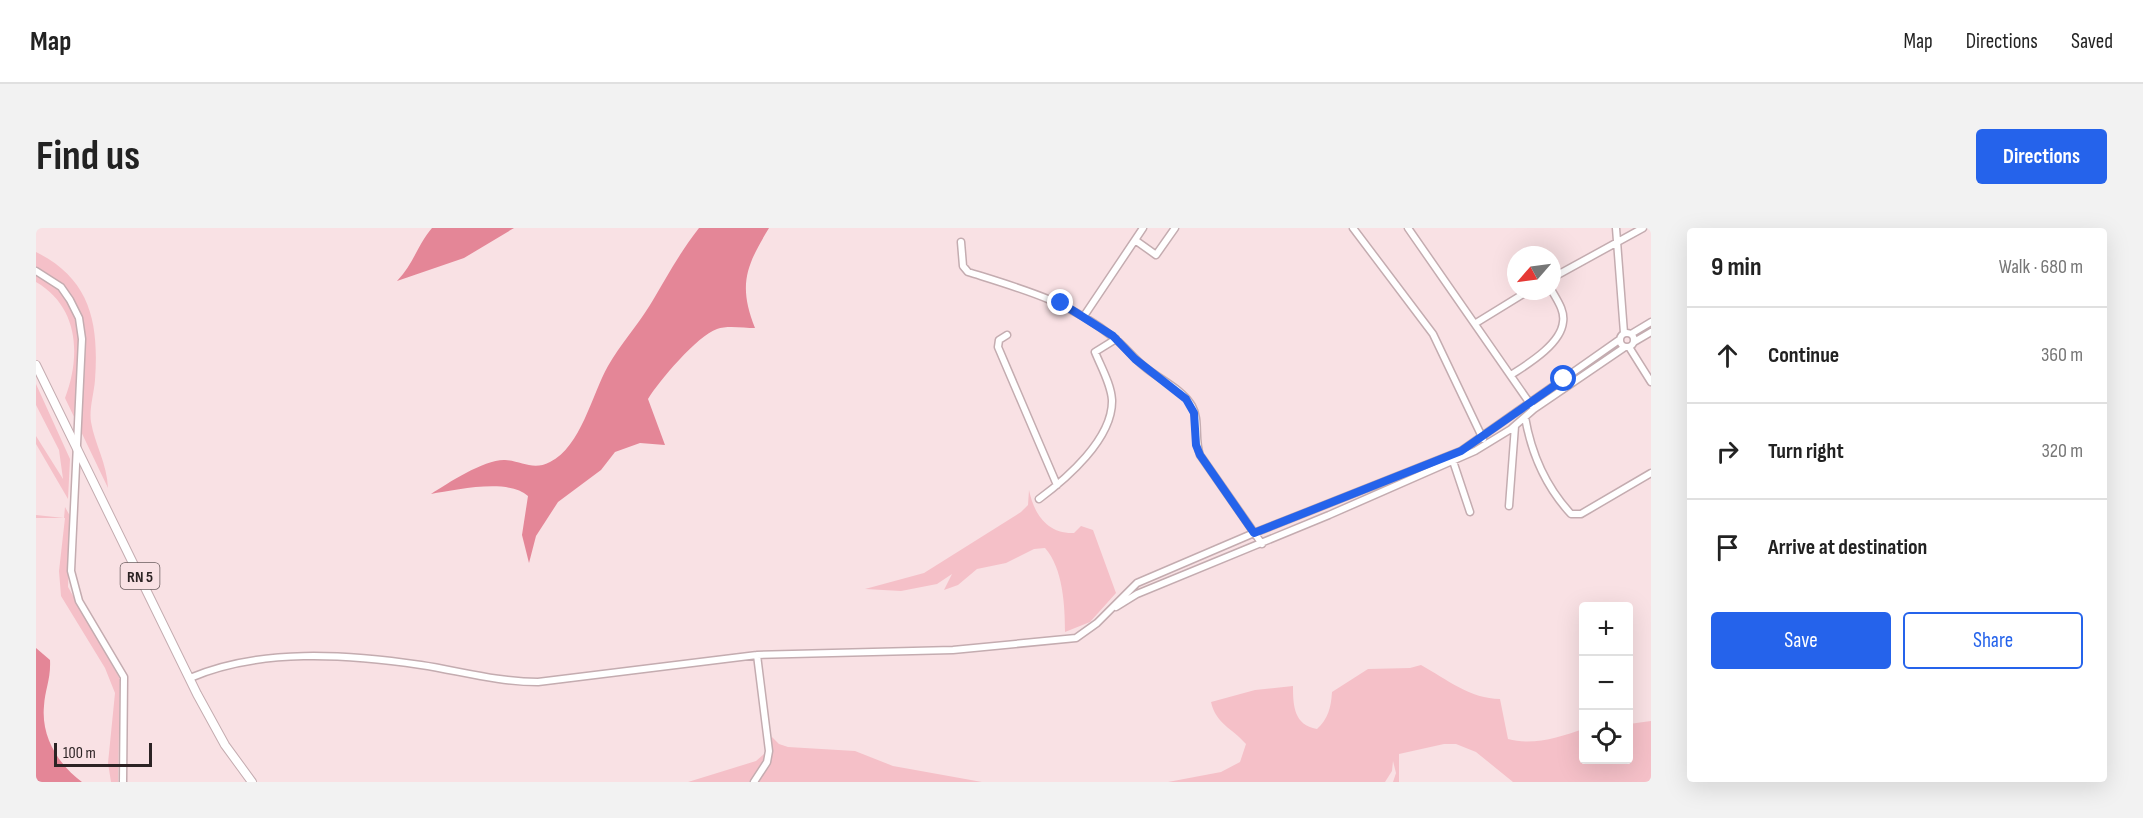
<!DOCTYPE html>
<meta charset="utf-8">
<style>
:root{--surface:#fff;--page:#f2f2f2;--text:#222;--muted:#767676;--line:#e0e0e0;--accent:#2563eb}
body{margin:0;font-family:"Sofia Sans Condensed",sans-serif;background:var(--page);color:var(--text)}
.controls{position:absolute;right:18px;bottom:18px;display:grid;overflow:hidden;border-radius:6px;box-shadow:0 6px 24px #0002}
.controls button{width:54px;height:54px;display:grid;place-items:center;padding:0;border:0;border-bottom:2px solid var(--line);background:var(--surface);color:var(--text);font:30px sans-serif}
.compass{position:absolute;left:1471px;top:18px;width:54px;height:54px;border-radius:50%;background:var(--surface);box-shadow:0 6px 24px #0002;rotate:242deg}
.scale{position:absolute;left:18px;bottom:15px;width:98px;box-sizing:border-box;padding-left:6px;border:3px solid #2c2324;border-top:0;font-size:16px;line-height:21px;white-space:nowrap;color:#2c2324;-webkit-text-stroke:4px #f9e1e4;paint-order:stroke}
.stop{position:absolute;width:18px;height:18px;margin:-14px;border:4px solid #2563eb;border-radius:50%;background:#fff}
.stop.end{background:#2563eb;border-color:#fff;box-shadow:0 2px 6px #0008}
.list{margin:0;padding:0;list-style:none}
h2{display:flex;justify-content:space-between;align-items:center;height:78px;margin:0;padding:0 24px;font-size:26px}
h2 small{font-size:20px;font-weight:400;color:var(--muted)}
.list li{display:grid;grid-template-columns:39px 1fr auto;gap:18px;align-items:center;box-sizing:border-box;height:96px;padding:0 24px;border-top:2px solid var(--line)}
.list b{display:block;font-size:22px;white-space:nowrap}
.list em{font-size:20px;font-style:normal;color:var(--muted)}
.actions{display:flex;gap:12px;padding:18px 24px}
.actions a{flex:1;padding:14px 0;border:2px solid var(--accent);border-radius:6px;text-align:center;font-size:21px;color:var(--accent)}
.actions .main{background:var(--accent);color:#fff}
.icon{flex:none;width:33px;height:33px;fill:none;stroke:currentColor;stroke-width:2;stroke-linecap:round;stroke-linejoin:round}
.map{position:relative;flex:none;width:1615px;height:554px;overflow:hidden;border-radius:6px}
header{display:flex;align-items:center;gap:36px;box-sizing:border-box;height:84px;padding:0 30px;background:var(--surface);border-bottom:2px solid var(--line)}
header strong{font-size:28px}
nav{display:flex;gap:33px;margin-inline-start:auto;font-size:21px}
.intro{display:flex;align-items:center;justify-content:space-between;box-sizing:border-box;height:144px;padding:0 36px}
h1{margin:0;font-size:42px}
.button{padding:15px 27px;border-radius:6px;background:var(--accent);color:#fff;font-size:21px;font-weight:700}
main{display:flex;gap:36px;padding:0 36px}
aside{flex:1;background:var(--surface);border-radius:6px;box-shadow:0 6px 24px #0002}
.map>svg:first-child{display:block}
</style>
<header>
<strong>Map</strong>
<nav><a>Map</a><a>Directions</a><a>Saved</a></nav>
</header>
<div class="intro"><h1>Find us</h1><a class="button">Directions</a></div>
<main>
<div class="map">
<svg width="1615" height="554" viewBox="0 0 1615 554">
<rect width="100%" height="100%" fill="#f9e1e4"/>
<path fill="#f5c0c8" d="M0 24C55 51 63 96 59 152 58 165 53 181 55 194 59 217 71 235 72 260L29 170C45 128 43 79 0 54Z
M0 156 34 231 32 271 0 216V208L27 251 23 222 0 177Z
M993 262C998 286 1011 306 1038 305L1045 298 1057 302 1080 365 1054 394 1029 404C1029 378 1027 340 1009 320L998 321 970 335 941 341 922 357 908 362 916 346 901 356 865 363 829 361 888 345 985 284 992 277Z
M29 279 34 288 32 359 84 451 82 554H75L72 535 79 465 69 440 25 368 23 343 29 290H0V287L28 290Z
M1385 437C1410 451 1435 471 1464 471L1472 511C1496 518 1525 509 1547 501L1548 532H1592L1593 496 1615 493V554H1477L1440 524 1420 516H1408L1363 526V554H1357L1360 545 1357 533 1356 543 1349 554H1132L1185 544 1204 534 1210 516C1196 500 1180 496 1175 474L1219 462 1257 458C1257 478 1258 497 1281 501 1292 491 1295 480 1296 464L1332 441 1374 440Z
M736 509 743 516 752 519 819 523 857 538 946 554H652L720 533 728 526Z"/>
<path fill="#e48697" d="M396 0H478L428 30 361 53C378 35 381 18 396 0Z
M663 0H733C710 38 702 57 719 100 708 100 691 97 681 101 661 108 623 153 612 171L629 217 604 215 579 224 565 242 522 274 500 308 493 335 486 307 492 268C472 250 420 262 395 266 412 255 449 231 469 232 486 233 497 243 514 234 545 219 556 166 572 138 584 117 601 98 614 77 631 49 642 27 663 0Z
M0 420 14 432C15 451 9 461 8 478 5 509 22 536 46 554H0Z"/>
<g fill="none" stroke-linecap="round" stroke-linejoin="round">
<g stroke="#c4acb0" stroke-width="9">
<path id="minor" d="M1317 0 1397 106 1447 211
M1372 0 1495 177
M1580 0 1588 105
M1099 12 1120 27 1139 0
M925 14 927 38 932 44C983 60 1035 74 1077 109 1089 118 1098 131 1110 140 1125 152 1146 161 1156 178 1164 192 1158 211 1164 227L1226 316
M0 43 25 59 34 72 43 90 46 111 35 343 43 373 88 449 87 554
M1516 50 1607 0
M1048 88 1107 0
M1440 95 1492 63
M1584 112a7 7 0 1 1 14 0a7 7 0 1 1-14 0Z
M1595 106 1615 94
M971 107 963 112 962 119 1021 257
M1598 114 1615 104
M1593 119 1615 154
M1475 147C1492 136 1525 116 1527 94 1529 83 1521 72 1516 63
M1489 189C1495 224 1510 259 1535 286H1545L1615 245
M1417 233 1434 284
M1003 271C1030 251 1077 211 1076 172 1075 156 1065 139 1059 124L1080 111
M1473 278 1479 198
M1080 379 1101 366 1293 287 1439 223 1475 201 1498 181 1589 119
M154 450C224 420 310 426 385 437 424 443 462 454 502 454L721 427 917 422 1040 410 1061 395 1101 355 1218 305 1425 223 1583 112
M718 554 731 534 733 523 721 427"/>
</g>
<g stroke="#c4acb0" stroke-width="10">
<path id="major" d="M0 137 161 466 189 517 216 554"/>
</g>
<use href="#minor" stroke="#fff" stroke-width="6"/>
<use href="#major" stroke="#fff" stroke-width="8"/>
</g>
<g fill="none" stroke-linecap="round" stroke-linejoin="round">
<path stroke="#2563eb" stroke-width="8" d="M1025 75 1077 108 1099 131 1150 171 1158 185 1160 217 1164 227 1218 305 1425 223 1528 151"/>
</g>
<g text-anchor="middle" stroke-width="6" stroke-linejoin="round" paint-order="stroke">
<rect fill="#f9e1e4" stroke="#6a5c5e" stroke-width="1.5" x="84.5" y="335" width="39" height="26" rx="4.5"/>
<g font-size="16" font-weight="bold" fill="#2c2324">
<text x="104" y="354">RN 5</text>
</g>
</g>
</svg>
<div class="controls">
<button>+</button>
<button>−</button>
<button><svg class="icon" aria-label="locate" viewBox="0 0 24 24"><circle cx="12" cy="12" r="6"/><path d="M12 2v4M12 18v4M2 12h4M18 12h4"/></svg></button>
</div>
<svg class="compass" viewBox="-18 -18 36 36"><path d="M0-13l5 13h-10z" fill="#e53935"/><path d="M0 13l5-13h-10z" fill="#767676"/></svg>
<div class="scale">100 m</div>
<div class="stop" style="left:1528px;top:151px"></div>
<div class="stop end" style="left:1025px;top:75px"></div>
</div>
<aside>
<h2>9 min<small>Walk · 680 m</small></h2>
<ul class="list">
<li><svg class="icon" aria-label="ahead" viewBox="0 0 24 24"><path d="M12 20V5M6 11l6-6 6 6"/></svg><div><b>Continue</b></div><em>360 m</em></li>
<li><svg class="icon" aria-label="right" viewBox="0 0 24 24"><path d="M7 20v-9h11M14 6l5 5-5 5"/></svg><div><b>Turn right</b></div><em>320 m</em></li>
<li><svg class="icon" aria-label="arrive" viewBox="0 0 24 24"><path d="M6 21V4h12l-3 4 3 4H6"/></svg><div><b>Arrive at destination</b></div></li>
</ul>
<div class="actions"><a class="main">Save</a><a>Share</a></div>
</aside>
</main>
